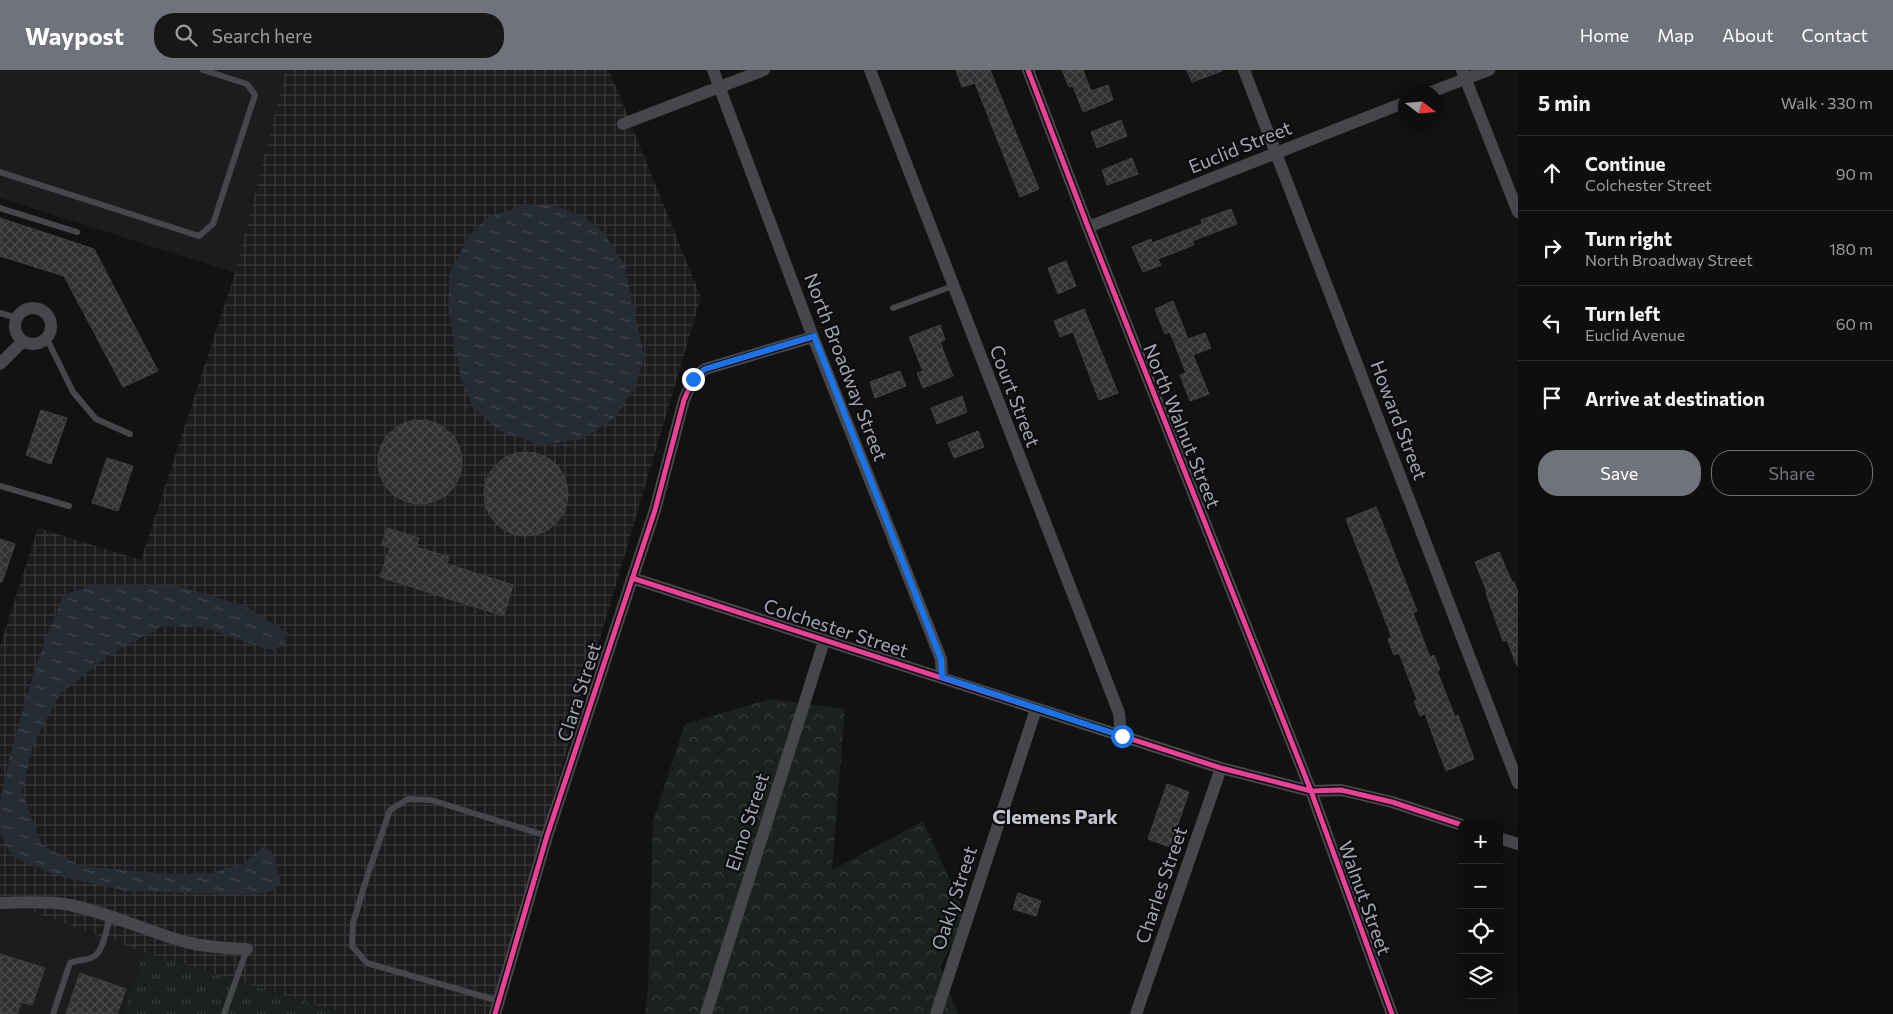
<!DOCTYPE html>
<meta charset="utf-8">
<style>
:root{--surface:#0e0e0e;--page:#171717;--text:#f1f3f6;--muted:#9b9c9e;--line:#2e2e2e;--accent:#70737b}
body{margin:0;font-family:Commissioner,sans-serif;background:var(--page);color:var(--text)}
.controls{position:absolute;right:15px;bottom:15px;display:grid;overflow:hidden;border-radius:10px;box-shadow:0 2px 12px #0003}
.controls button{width:45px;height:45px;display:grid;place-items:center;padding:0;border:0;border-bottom:1px solid var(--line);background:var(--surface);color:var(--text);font:25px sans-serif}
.compass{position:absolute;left:1398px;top:15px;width:45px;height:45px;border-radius:50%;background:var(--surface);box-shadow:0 2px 12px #0003;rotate:106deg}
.stop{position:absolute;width:15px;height:15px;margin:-11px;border:4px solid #1a73e8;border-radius:50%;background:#fff}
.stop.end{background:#1a73e8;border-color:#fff;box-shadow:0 1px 5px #0008}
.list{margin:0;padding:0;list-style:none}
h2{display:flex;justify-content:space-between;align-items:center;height:65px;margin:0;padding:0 20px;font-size:21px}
h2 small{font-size:16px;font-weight:400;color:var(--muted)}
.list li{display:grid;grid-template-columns:32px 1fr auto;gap:15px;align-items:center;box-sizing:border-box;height:75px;padding:0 20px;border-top:1px solid var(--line)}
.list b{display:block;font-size:19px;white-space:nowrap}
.list p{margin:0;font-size:16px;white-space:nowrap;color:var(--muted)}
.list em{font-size:16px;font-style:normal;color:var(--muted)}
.actions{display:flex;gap:10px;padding:15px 20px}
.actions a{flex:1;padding:11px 0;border:1px solid var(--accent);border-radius:20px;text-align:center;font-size:18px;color:var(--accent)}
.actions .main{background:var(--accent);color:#fff}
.icon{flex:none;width:28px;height:28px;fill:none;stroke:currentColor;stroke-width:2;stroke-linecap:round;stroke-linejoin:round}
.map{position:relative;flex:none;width:1518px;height:944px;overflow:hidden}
header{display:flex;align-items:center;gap:30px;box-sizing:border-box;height:70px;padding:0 25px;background:var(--accent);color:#fff}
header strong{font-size:24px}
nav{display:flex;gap:28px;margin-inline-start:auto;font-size:18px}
.search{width:350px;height:45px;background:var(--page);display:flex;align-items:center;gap:12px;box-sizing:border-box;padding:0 18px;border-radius:20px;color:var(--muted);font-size:19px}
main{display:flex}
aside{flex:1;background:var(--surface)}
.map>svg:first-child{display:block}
</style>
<header>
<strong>Waypost</strong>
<div class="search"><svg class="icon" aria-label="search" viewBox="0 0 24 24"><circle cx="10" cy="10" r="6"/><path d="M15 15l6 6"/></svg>Search here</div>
<nav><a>Home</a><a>Map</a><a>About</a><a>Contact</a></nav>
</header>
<main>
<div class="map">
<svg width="1518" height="944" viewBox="0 0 1518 944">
<defs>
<pattern id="industrial-grid" width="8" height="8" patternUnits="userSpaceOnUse" patternTransform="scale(1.25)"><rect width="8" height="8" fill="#1c1c1e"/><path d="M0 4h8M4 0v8" fill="none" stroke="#3a3a3c"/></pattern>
<pattern id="grass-tufts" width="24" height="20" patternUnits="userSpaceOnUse" patternTransform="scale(1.25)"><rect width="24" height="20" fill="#1b211c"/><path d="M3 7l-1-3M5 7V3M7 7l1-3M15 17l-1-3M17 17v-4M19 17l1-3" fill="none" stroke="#393e3b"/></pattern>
<pattern id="forest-crowns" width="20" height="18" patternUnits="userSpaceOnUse" patternTransform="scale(1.25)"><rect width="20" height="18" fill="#1b211c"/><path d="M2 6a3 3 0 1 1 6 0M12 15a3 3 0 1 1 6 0" fill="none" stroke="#393e3b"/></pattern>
<pattern id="water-ripples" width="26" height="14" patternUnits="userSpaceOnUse" patternTransform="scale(1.25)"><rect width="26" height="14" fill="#262c33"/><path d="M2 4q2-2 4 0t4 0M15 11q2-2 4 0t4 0" fill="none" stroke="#42484e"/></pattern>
<pattern id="building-cross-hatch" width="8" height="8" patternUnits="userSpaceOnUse" patternTransform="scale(1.25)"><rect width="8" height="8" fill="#303031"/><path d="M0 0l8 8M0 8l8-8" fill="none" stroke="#4b4b4c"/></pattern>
</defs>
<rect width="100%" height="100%" fill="#121212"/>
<path fill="#1c1c1e" d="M0 0H286L235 203 0 128Z
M0 830 144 882 123 944H0Z"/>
<path fill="url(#industrial-grid)" d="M286 0H609L701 227 489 944H345L144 882 0 830V576L38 458 141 490 235 203Z"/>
<path fill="url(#grass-tufts)" d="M144 882 345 944H123Z"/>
<path fill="url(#forest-crowns)" d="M770 629 845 639 832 800 923 751 967 848 940 896 958 944H645L648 917 653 751 685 654Z"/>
<path fill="url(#water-ripples)" d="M526 135 555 136 583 146 603 162 624 194 644 286 635 317 614 349 582 369 540 375 500 361 473 337 461 310 448 236 450 202 470 164 490 146Z
M95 514 178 516 247 537 288 563 284 575 274 580 263 578 204 557H161L112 583 60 624 33 675 22 723 42 775 80 796 168 804 212 803 245 793 264 776 272 782 280 809V815L271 821 255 825 127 821 59 806 13 787 0 763V733L10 686 35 598 63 525Z"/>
<path fill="url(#building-cross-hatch)" stroke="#404246" d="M956 0H990L1039 119 1020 127 975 13 962 17Z
M1062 0H1083L1091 21 1108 15 1113 30 1083 42 1073 16 1069 17Z
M1187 0H1221L1222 1 1192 12Z
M1121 50 1127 66 1097 78 1091 62Z
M1132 88 1138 104 1107 115 1102 100Z
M1231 139 1237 154 1192 171 1194 175 1158 189 1161 195 1143 202 1132 177 1151 169 1152 173 1202 154 1201 150Z
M0 148 94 179 158 301 123 317 64 206 0 186Z
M1066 191 1076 216 1058 224 1048 198Z
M1173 231 1188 269 1205 263 1211 278 1193 285 1209 324 1190 331 1180 305 1186 303 1170 262 1165 264 1155 239Z
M1084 239 1118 323 1099 330 1073 262 1060 267 1054 251Z
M940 255 945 270 940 272 953 306 923 318 917 303 923 301 909 267Z
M900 301 906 316 875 328 870 312Z
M962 326 967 342 937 354 931 338Z
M41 340 67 348 51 394 26 385Z
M378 392a42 42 0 1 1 84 0a42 42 0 1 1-84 0Z
M978 361 984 377 954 388 948 373Z
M484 424a42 42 0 1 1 84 0a42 42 0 1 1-84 0Z
M107 388 133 396 118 441 92 433Z
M1376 437 1417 541 1413 543 1430 587 1434 585 1440 600 1437 601 1455 647 1458 645 1474 689 1446 701 1425 644 1420 646 1414 631 1417 630 1399 583 1394 585 1388 569 1392 568 1346 449Z
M387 458 419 468 416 477 449 487 447 494 513 515 504 546 380 507 390 478 382 475Z
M0 469 15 474 2 512H0Z
M1499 482 1512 512H1514L1518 522 1517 596 1507 570 1503 571 1486 523 1487 522 1475 492Z
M1167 714 1189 722 1170 777 1148 769Z
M1018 823 1041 831 1036 846 1013 839Z
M0 884 45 898 32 935 21 932 17 944H0Z
M80 903 126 919 117 944H66Z"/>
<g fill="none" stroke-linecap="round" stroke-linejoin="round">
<path stroke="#46474b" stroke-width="6" d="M0 102 199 166 213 154 255 25 247 14 203 0
M0 138 77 162
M893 238 953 216
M0 243 17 248
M46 267 73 322 96 349 130 364
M0 416 69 436
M499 931 367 893 352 876 353 853 368 804 390 740 408 729 431 730 547 766
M53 944 70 893C79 889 86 891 93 887 103 883 107 857 110 847
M224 944 247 879"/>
<path stroke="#46474b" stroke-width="12" d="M713 0 813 267 941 589 942 607
M870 0 1119 643 1121 666
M1028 0 1088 157 1311 721 1392 944
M1244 0 1518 713
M1462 0 1518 142
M1431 22 1489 0
M623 54 764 0
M1088 157 1406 32
M15 256a18 18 0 1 1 36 0a18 18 0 1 1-36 0Z
M0 294 23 271
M632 508 1221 698 1311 721 1341 720 1392 732 1462 755
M1499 768 1518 774
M0 833C22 832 44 831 65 834 104 841 141 859 179 870 201 877 224 878 247 879
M495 944 547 766 655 440 684 330 693 309 705 299 813 267
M706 944 824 571
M936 944 1036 639
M1136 944 1221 698"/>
<g stroke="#0c0c0e" stroke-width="8">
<path id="cycleway" d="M1028 0 1088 157 1311 721 1392 944
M632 508 1221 698 1311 721 1341 720 1392 732 1462 755
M495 944 547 766 655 440 684 330 693 309 705 299 813 267"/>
</g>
<use href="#cycleway" stroke="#ea4096" stroke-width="5"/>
</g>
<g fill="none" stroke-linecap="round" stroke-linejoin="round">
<path stroke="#1a73e8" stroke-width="6" d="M693 309 705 299 814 266 941 589 942 607 1122 666"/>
</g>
<g text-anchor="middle" stroke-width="4.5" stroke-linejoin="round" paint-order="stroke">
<g font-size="19" fill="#a2a7b4" stroke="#0c0c0e">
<text transform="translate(1240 77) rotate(-22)" y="7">Euclid Street</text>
<text transform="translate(846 297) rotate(69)" y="7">North Broadway Street</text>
<text transform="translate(1015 326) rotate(69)" y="7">Court Street</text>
<text transform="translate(1399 350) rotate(69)" y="7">Howard Street</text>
<text transform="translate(1182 356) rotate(68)" y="7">North Walnut Street</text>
<text transform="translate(836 558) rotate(18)" y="7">Colchester Street</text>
<text transform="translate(579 622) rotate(-72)" y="7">Clara Street</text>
<text transform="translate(747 752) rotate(-72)" y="7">Elmo Street</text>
<text transform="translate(1161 815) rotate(-71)" y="7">Charles Street</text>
<text transform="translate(954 828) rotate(-72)" y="7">Oakly Street</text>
<text transform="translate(1365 828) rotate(70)" y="7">Walnut Street</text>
</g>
<g font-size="20" font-weight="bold" fill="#c3c6d0" stroke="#0c0c0e">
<text x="1055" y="754">Clemens Park</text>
</g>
</g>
</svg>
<div class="controls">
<button>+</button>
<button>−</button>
<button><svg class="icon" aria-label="locate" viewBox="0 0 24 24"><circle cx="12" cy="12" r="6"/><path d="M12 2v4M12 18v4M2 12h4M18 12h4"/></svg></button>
<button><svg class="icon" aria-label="layers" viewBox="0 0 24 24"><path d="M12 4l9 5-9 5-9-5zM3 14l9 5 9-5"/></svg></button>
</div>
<svg class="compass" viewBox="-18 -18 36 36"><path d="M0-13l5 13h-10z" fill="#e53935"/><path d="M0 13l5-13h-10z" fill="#9b9c9e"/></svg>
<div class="stop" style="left:1122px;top:666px"></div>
<div class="stop end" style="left:693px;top:309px"></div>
</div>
<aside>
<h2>5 min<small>Walk · 330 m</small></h2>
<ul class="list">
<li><svg class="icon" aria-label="ahead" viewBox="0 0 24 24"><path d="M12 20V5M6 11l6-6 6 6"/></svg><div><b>Continue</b><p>Colchester Street</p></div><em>90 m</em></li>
<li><svg class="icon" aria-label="right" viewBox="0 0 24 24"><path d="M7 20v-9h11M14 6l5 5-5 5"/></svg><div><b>Turn right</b><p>North Broadway Street</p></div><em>180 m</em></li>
<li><svg class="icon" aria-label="left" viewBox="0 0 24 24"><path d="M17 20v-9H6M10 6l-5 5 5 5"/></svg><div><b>Turn left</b><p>Euclid Avenue</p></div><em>60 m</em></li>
<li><svg class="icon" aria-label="arrive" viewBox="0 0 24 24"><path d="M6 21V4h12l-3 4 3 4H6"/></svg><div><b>Arrive at destination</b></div></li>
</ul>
<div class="actions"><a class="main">Save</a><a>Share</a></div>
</aside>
</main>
